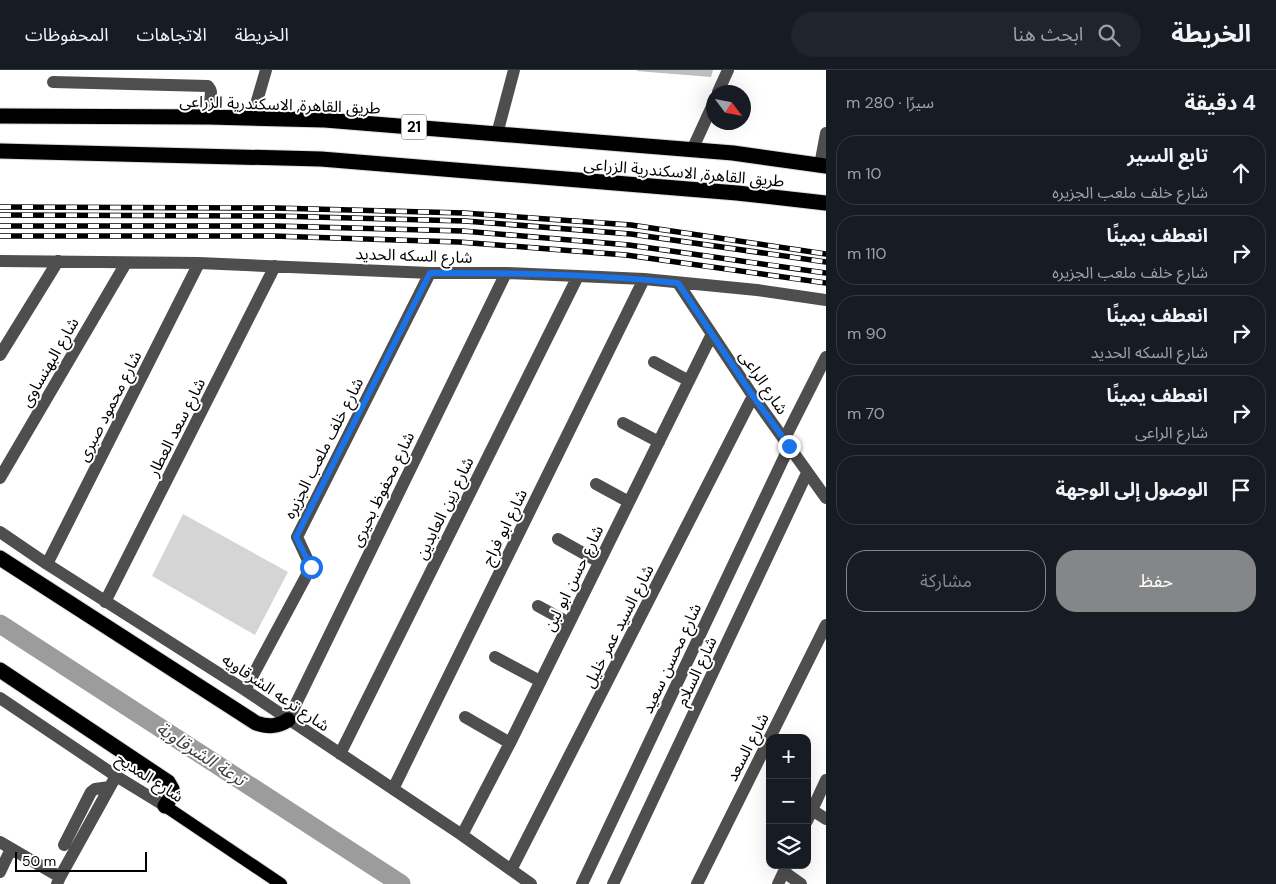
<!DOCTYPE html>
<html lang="ar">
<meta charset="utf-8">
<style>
:root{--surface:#171b24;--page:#20242c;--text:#f1f3f6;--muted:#9ea1a6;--line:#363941;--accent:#858687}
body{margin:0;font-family:"DM Sans","Noto Sans Arabic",sans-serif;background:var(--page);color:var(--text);direction:rtl}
.controls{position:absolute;right:15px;bottom:15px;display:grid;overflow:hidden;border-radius:10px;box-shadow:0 5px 20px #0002}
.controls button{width:45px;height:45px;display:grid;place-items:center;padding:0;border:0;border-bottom:1px solid var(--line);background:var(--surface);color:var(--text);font:25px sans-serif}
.compass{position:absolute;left:706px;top:15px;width:45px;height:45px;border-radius:50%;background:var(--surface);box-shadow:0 5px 20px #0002;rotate:122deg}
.scale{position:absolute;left:15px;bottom:12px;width:132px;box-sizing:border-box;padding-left:5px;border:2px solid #000;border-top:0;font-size:14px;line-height:18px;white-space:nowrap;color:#000;-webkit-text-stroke:4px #fff;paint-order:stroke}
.stop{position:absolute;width:15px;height:15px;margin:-11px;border:4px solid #1a73e8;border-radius:50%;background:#fff}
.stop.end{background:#1a73e8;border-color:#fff;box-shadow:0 1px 5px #0008}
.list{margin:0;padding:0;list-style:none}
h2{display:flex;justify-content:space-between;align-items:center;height:65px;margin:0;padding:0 20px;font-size:21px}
h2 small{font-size:16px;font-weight:400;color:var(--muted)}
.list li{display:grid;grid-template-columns:32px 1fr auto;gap:15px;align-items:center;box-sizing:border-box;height:70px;margin:0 10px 10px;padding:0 10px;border:1px solid var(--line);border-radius:20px}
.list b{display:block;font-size:19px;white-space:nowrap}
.list p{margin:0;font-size:16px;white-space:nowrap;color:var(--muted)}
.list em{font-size:16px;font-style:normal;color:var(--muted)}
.actions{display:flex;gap:10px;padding:15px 20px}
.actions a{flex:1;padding:11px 0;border:1px solid var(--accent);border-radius:20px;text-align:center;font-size:18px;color:var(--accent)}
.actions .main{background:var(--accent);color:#fff}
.icon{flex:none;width:28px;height:28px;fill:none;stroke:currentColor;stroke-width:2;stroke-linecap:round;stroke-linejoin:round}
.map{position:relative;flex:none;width:826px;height:814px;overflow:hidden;direction:ltr}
header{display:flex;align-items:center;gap:30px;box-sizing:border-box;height:70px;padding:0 25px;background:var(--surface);border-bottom:1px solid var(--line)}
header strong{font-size:24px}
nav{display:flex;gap:28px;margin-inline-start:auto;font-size:18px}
.search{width:350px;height:45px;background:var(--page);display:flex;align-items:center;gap:12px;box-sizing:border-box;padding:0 18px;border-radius:28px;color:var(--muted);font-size:19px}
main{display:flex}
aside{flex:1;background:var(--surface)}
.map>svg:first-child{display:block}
</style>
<header>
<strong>الخريطة</strong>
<div class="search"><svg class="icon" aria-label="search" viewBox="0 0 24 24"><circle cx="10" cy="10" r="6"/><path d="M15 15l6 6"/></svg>ابحث هنا</div>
<nav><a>الخريطة</a><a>الاتجاهات</a><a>المحفوظات</a></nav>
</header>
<main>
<aside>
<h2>4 دقيقة<small>سيرًا · 280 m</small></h2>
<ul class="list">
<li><svg class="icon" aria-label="ahead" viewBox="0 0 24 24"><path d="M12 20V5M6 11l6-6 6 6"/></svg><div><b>تابع السير</b><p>شارع خلف ملعب الجزيره</p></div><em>10 m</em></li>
<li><svg class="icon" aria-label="right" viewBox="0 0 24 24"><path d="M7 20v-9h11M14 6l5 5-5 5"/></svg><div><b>انعطف يمينًا</b><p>شارع خلف ملعب الجزيره</p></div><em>110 m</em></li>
<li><svg class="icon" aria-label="right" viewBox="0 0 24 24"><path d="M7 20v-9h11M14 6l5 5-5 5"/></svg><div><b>انعطف يمينًا</b><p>شارع السكه الحديد</p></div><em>90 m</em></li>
<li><svg class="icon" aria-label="right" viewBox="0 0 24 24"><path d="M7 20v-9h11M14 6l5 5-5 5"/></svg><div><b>انعطف يمينًا</b><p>شارع الراعى</p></div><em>70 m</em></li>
<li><svg class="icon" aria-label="arrive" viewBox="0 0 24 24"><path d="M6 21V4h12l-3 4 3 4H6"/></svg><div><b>الوصول إلى الوجهة</b></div></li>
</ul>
<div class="actions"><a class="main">حفظ</a><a>مشاركة</a></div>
</aside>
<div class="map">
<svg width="826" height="814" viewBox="0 0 826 814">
<rect width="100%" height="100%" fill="#fff"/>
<path fill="#d5d5d5" d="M183 444 288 502 255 565 152 506Z"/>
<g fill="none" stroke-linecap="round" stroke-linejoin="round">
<path stroke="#9c9c9c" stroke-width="19" d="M0 554 401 814"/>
</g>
<path fill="#bebebe" d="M637 0H713L711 7 637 1Z"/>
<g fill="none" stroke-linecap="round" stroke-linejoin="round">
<g stroke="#dbdbdb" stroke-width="14">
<path id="major" d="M165 736 281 814"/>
</g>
<g stroke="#dbdbdb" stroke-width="17">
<path id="highway" d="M0 46 209 47 325 50 733 83 826 96
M0 81 321 89 737 123 826 133
M0 488 256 653C268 657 277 657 288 650
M0 600 168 712 172 719 171 727 165 736"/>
</g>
<path stroke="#4e4e4e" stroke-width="12" d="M53 12 208 16 210 19 211 22 209 47
M718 22 728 0
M252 48 266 0
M497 64 514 0
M692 80 714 32
M820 95 826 63
M0 191 199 193 430 203H506L578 206 644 209 757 220 826 230
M678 213 753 326 826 428
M0 285 58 191
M654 292 689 311
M623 353 659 372
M784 370 826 287
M0 408 126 193
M596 414 629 432
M0 462 47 494 245 620 462 765 531 814
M558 469 599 492
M47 494 199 193
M105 532 275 196
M538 536 569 553
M495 587 540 611
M245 620 311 497 297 467 430 203
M0 628 116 706 165 736
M465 647 510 673
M288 650 506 203
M340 684 578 206
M393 719 644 209
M812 740 826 749
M807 751 826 710
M462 765 510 673 712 264
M0 772 60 807
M64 775 91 722 95 719 110 717
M511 800 753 326
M0 802 11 779
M784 802 801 814
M57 814 60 807 116 706
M582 814 789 377
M613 814 807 403
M697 814 826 555
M778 814 787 795"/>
<use href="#major" stroke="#000" stroke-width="12"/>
<use href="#highway" stroke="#000" stroke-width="15"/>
<g stroke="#000" stroke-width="5.5">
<path id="rail" d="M0 137 275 138 464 143 631 155 826 184
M0 145 275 146 465 151 631 164 826 192
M0 156H276L463 161 629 175 826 203
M0 166H273L459 172 626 185 826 213"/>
</g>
<use href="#rail" stroke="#fff" stroke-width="4" stroke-dasharray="11" stroke-linecap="butt"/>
</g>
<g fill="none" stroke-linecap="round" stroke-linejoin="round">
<path stroke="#1a73e8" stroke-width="6" d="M311 497 296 467 430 203C513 203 596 204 678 213L753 326 789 376"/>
</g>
<g text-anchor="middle" stroke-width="4" stroke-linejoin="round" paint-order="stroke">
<rect fill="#fff" stroke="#4c4c4c" stroke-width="1" x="401.5" y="44.5" width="25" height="25" rx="4"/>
<g font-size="15" font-weight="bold" fill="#000">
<text x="414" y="62">21</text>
</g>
<g font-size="16" fill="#000" stroke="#fff">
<text transform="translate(280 34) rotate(2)" y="6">طريق القاهرة, الاسكندرية الزراعى</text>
<text transform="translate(684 102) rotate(5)" y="6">طريق القاهرة, الاسكندرية الزراعى</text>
<text transform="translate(414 185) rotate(2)" y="6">شارع السكه الحديد</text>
<text transform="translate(49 292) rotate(-60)" y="6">شارع البهنساوى</text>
<text transform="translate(764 312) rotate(56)" y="6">شارع الراعى</text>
<text transform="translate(109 336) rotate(-63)" y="6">شارع محمود صبرى</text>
<text transform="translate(176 357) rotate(-63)" y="6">شارع سعد العطار</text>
<text transform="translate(323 378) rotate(-63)" y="6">شارع خلف ملعب الجزيره</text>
<text transform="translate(382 419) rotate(-64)" y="6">شارع محفوظ بحيرى</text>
<text transform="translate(444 438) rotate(-64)" y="6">شارع زين العابدين</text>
<text transform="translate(504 457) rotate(-64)" y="6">شارع ابو فراج</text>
<text transform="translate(573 508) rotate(-64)" y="6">شارع حسن ابو لبن</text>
<text transform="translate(618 556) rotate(-63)" y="6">شارع السيد عمر خليل</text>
<text transform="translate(671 588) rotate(-65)" y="6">شارع محسن سعيد</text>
<text transform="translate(696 601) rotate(-65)" y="6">شارع السلام</text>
<text transform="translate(276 622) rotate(34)" y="6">شارع ترعه الشرقاويه</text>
<text transform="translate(747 677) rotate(-63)" y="6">شارع السعد</text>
<text transform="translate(150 707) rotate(33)" y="6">شارع المديح</text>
</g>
<g font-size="18" font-style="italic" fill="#3d3d3d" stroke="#fff">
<text transform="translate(201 684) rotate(33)" y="6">ترعة الشرقاوية</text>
</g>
</g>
</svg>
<div class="controls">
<button>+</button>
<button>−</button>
<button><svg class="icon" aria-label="layers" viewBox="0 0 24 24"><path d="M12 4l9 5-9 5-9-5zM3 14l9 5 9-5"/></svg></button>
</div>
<svg class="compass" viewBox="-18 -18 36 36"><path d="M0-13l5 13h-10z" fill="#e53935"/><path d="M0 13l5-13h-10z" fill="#9ea1a6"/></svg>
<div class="scale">50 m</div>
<div class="stop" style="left:311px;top:497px"></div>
<div class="stop end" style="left:789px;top:376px"></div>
</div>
</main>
